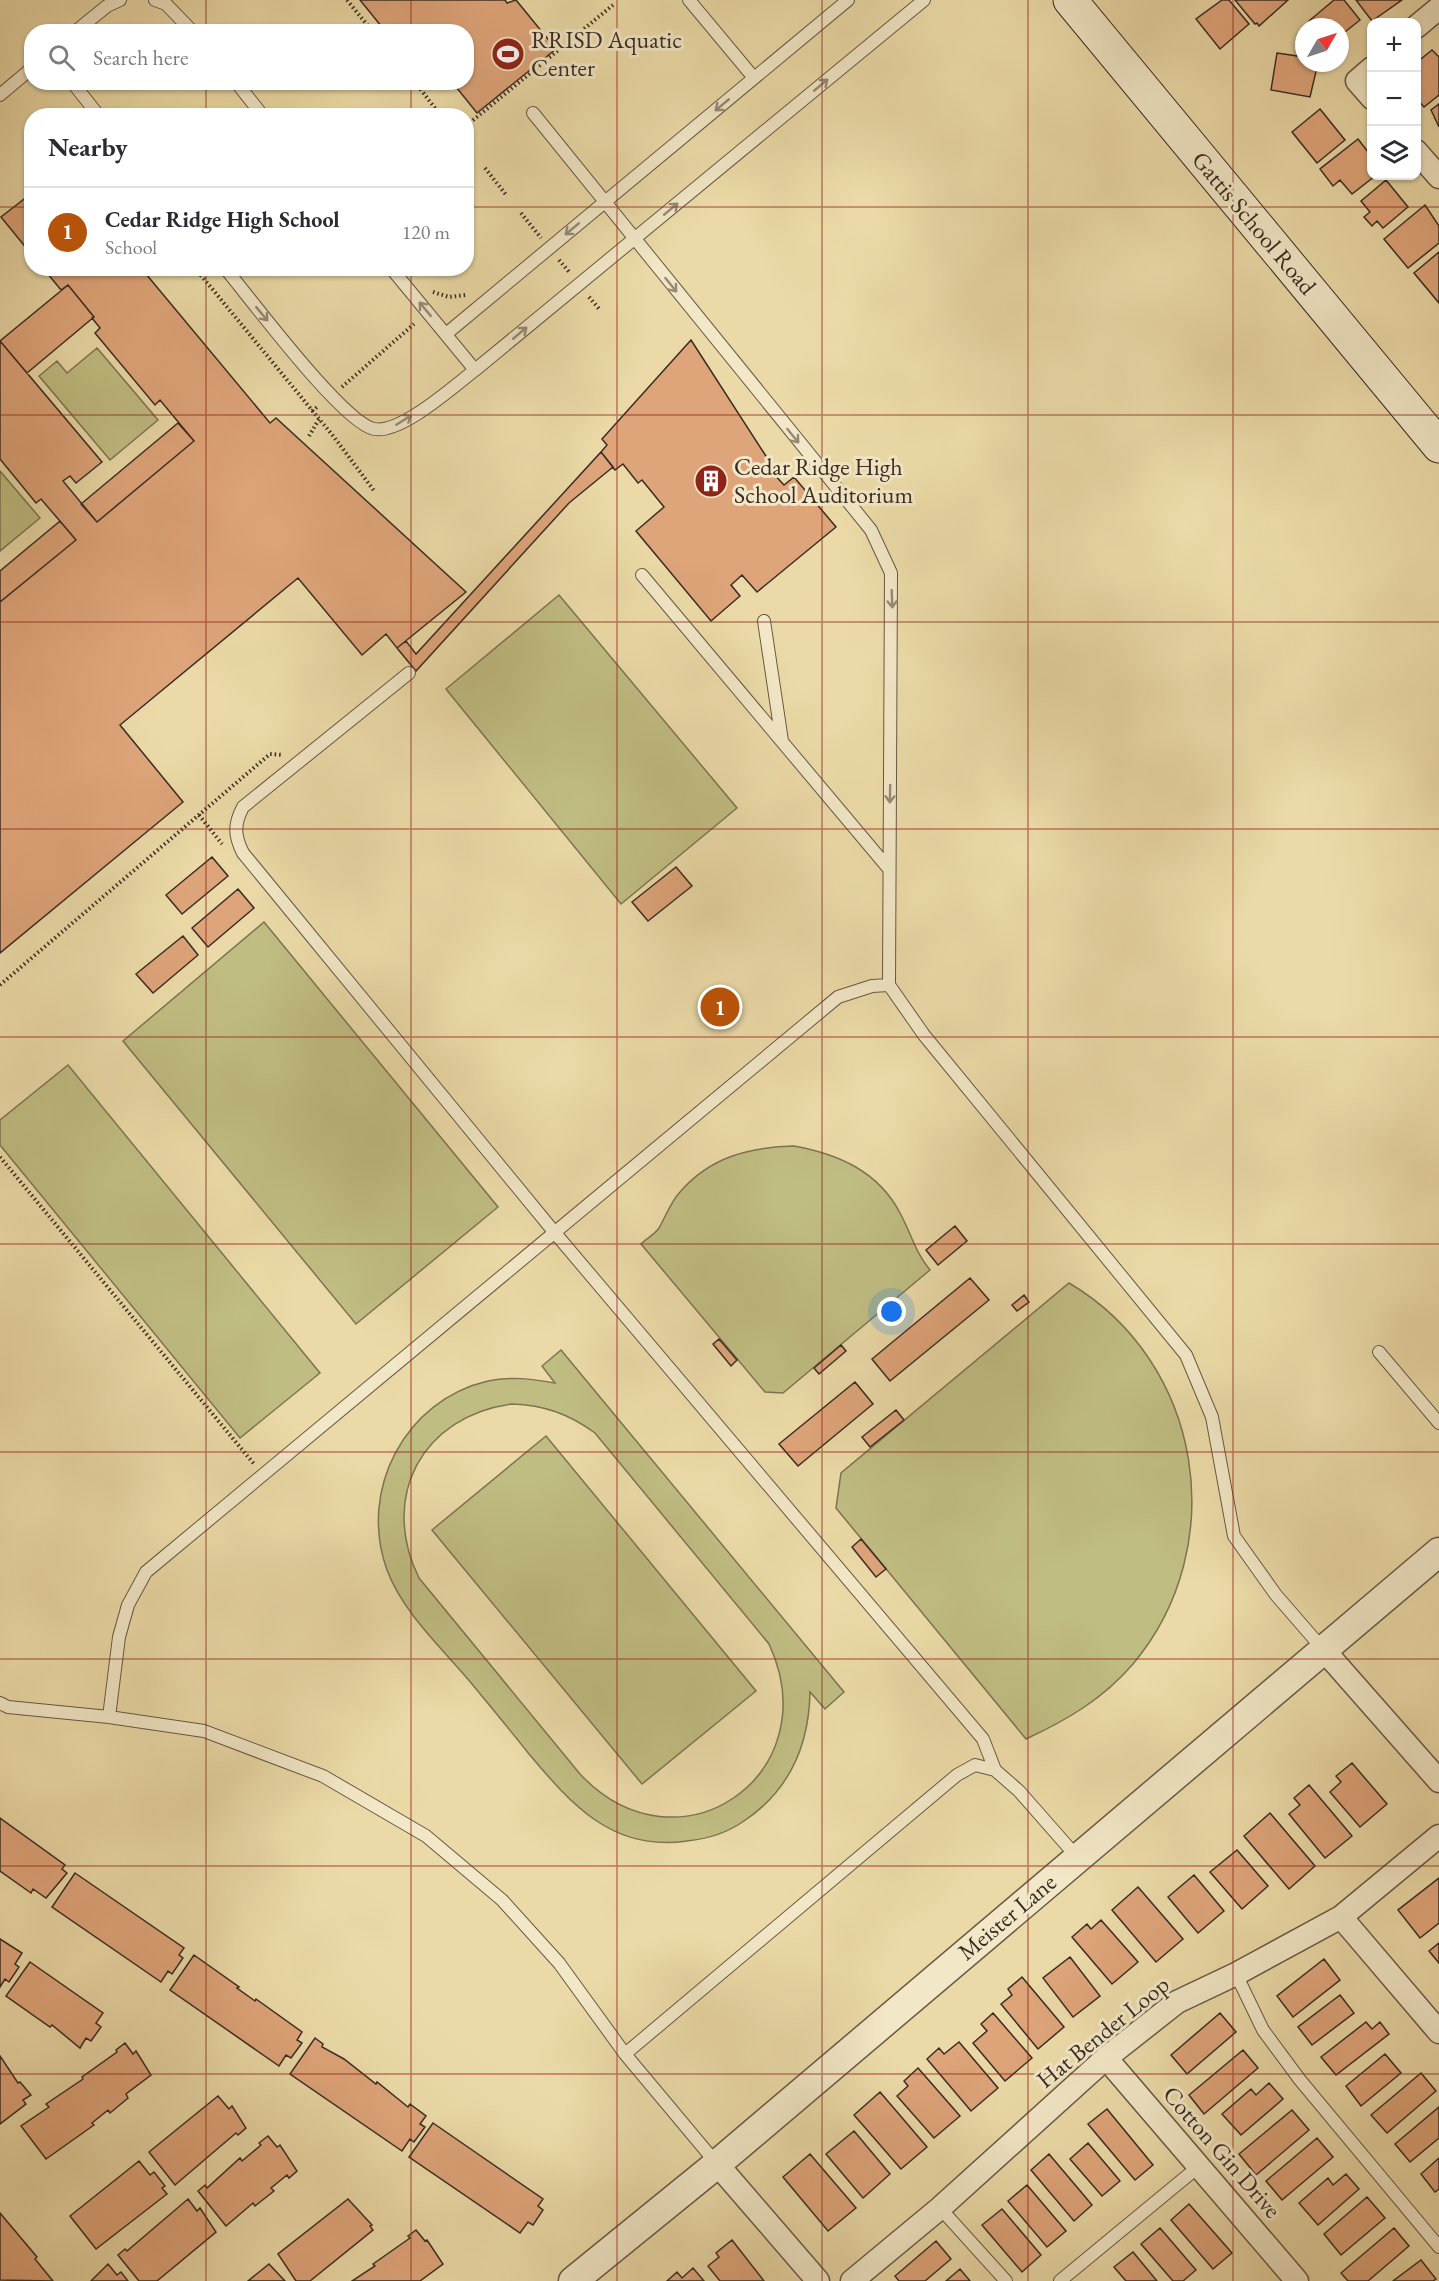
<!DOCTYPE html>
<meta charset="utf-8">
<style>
:root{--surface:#fff;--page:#f7f7f7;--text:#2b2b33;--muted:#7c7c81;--line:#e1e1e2;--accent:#b45309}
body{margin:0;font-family:"EB Garamond",serif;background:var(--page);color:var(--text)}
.controls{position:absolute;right:18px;top:18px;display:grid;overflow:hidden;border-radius:12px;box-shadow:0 2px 4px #0004}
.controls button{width:54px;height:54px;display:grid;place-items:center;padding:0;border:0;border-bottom:2px solid var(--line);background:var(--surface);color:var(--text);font:30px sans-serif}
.compass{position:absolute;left:1295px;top:18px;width:54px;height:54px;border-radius:50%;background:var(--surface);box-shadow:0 2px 4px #0004;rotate:51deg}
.you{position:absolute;left:892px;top:1312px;width:21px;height:21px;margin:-15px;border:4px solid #fff;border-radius:50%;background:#1a73e8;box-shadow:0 0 0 9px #1a73e833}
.badge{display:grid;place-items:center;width:39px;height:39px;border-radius:50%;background:var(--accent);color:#fff;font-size:20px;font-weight:700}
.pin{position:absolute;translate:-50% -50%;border:3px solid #fff;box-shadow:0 2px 6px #0006}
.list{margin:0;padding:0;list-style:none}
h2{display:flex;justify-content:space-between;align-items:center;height:78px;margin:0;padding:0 24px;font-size:26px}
h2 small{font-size:20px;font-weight:400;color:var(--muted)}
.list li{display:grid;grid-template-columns:39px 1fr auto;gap:18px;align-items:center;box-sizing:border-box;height:90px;padding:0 24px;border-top:2px solid var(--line)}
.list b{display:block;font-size:22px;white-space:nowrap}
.list p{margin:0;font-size:20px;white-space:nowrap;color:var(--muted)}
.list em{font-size:20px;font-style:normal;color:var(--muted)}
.icon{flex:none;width:33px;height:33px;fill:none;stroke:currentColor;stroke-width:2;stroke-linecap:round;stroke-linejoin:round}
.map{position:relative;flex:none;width:1439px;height:2281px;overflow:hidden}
.search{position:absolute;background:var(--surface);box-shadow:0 2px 4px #0004;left:24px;top:24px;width:450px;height:66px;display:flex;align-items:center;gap:15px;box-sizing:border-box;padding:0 21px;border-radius:24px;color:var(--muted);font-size:22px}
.panel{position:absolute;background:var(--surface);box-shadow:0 2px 4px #0004;left:24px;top:108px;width:450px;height:168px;border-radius:24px}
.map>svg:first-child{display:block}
</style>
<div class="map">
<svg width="1439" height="2281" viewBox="0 0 1439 2281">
<rect width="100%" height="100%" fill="#ebdaa7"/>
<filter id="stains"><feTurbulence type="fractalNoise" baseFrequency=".00333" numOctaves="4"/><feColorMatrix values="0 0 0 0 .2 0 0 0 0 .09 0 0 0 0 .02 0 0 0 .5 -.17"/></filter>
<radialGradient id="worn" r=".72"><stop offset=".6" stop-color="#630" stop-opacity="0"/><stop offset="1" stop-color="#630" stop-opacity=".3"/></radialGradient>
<path fill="#c0bd82" stroke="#7d7453" stroke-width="1.5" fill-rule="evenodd" d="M97 348 158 420 110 460 39 376 57 361 67 373Z
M0 471 40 518 0 551Z
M559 595 737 808 621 904 446 689Z
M264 922 498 1207 356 1324 123 1041Z
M68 1065 320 1373 240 1438 0 1145V1120Z
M794 1146C838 1154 878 1171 900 1213 911 1233 915 1252 930 1270L783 1393 765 1392 641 1244C646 1239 655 1234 659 1228 666 1216 670 1203 680 1192 710 1157 750 1147 794 1146Z
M1069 1283C1203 1362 1232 1546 1133 1664 1103 1699 1067 1720 1026 1739L836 1508 841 1473Z
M561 1350 844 1692 825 1709 810 1692C809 1746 790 1790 744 1821 727 1833 707 1839 687 1841 613 1852 572 1805 529 1754 510 1730 491 1707 472 1684 443 1649 403 1613 387 1570 358 1490 405 1400 488 1381 511 1376 532 1379 555 1383L542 1366ZM512 1404C544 1405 569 1414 595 1433L769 1644C830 1775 678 1879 580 1774L419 1578C379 1497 422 1416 512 1404Z
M546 1436 756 1691 642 1784 432 1530Z"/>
<path fill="#dfa57a" stroke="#3a2c24" stroke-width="1.5" d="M360 0H505L507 3 516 0 556 49 477 113 452 82H466V32H386Z
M1222 0H1229L1249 24 1220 49 1196 19Z
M1235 0H1288L1259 26 1257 23 1255 24Z
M1334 0H1344L1360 20 1340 36V27H1314L1309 21Z
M1356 0H1402L1372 21Z
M1432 50 1439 57V95L1424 107 1416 98V63Z
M1277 53 1304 57V63H1318L1310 97 1271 90Z
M1439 104V127L1431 110Z
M1320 109 1345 140 1317 163 1292 132Z
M1358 139 1368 152 1372 149V176H1375L1352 194 1340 180 1333 186 1320 169Z
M1386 180 1408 207 1383 228 1377 221 1372 226 1364 217 1370 212 1361 201Z
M32 193V255L1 217Z
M1425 205 1439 226V243L1408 268 1384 239Z
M1439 252V303L1414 273Z
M43 268H141L270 423 276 418 466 592 397 648 386 634 362 655 298 578 120 725 183 802 0 953V602L76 540 41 499 36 503 0 459V341L102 462 76 483 70 476 63 481 97 522 194 441 160 400 155 405 95 333 100 328 92 318 94 317 68 285 61 290Z
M68 285 94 317 27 373 0 341Z
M691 340 773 467 770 470 784 485 794 477 836 527 757 592 742 575 731 585 740 596 711 621 636 531 664 507 642 480 638 483 623 464 615 470 601 452 607 445 602 439Z
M178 423 194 441 97 522 81 504Z
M601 452 613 467 569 503 416 671 397 648 406 641 416 654Z
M60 521 76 540 0 602V571Z
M212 857 228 876 182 914 166 895Z
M676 867 692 886 648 921 632 902Z
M238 889 254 908 208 947 192 928Z
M183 936 198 955 153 993 136 974Z
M955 1226 967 1241 938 1265 926 1250Z
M970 1278 989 1300 890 1381 872 1359Z
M1024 1295 1029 1302 1017 1311 1012 1305Z
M719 1339 737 1360 731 1366 713 1344Z
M841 1345 846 1351 819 1374 814 1368Z
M855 1382 873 1404 798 1466 779 1444Z
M896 1410 904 1420 870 1447 862 1437Z
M861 1539 886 1569 876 1577 852 1547Z
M1352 1763 1387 1804 1360 1827 1330 1792 1341 1782 1336 1776Z
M1309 1785 1352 1836 1325 1858 1289 1814 1300 1805 1294 1798Z
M1270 1813 1315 1866 1289 1889 1244 1836Z
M0 1818 65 1865 62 1869 67 1873 46 1898 33 1889 31 1893 0 1871Z
M1237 1850 1268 1886 1242 1909 1210 1872Z
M75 1873 184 1948 179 1955 183 1958 172 1974 168 1971 161 1982 52 1907Z
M1194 1875 1224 1911 1198 1933 1168 1897Z
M1439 1878V1923L1420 1938 1398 1910Z
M1138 1887 1183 1939 1156 1962 1112 1910Z
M1101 1920 1138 1962 1112 1984 1072 1937 1087 1924 1091 1929Z
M0 1939 22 1953 15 1964 19 1967 9 1982 5 1979 0 1987Z
M1439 1943V1963L1429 1951Z
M194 1955 239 1987 237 1988 255 2001 256 1999 302 2032 297 2040 302 2043 291 2058 286 2055 279 2066 170 1990Z
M1070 1957 1100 1996 1073 2017 1043 1978Z
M1324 1959 1340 1980 1293 2017 1277 1996Z
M30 1962 103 2013 96 2023 101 2027 91 2041 86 2038 80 2048 52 2025 50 2027 6 1996Z
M1022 1977 1064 2027 1038 2049 1001 2004 1012 1995 1008 1989Z
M1340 1995 1354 2013 1312 2045 1298 2027Z
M993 2013 1032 2058 1005 2081 973 2043 987 2031 981 2024Z
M1220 2013 1236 2032 1187 2074 1171 2055Z
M1366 2022 1372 2029 1380 2022 1389 2034 1336 2075 1321 2057Z
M315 2038 323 2044 322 2047 344 2059 376 2084 377 2082 408 2107 410 2104 426 2116 420 2124 425 2127 414 2142 410 2139 402 2151 290 2074Z
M959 2042 998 2088 971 2111 927 2059 939 2048 944 2054Z
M125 2043 133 2054 136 2051 151 2075 126 2094 128 2098 110 2113 108 2110 92 2123 94 2125 46 2159 21 2126 49 2107 46 2104 83 2079 82 2077 117 2052 116 2050Z
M1243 2050 1258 2068 1204 2114 1189 2095Z
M1385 2054 1401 2073 1361 2106 1346 2086Z
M0 2056 18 2083 20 2082 31 2095 23 2100 26 2104 0 2124Z
M918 2068 960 2116 934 2138 897 2096 908 2086 904 2081Z
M1421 2073 1436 2091 1387 2133 1371 2115Z
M1269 2083 1283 2099 1241 2135 1222 2114 1251 2089 1256 2095Z
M880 2092 927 2147 901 2169 854 2115Z
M218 2096 229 2109 232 2106 246 2128 238 2135 236 2133 175 2185 149 2152Z
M1439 2107V2138L1410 2162 1395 2144Z
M1107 2109 1153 2165 1135 2180 1088 2124Z
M1292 2110 1309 2130 1256 2175 1239 2154Z
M433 2123 543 2199 538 2206 543 2210 533 2225 528 2222 520 2233 409 2157Z
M854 2131 890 2174 863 2198 826 2154Z
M268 2136 277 2147 280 2145 297 2171 289 2178 287 2175 271 2188 274 2191 255 2206 253 2203 226 2226 198 2191 205 2185 207 2188 240 2158 242 2161 261 2145 259 2143Z
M1317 2138 1333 2157 1282 2200 1266 2181Z
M1088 2143 1120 2181 1102 2196 1070 2159Z
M810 2154 856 2208 828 2231 783 2177Z
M1049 2154 1092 2205 1074 2221 1031 2170Z
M1439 2158V2189L1435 2192 1421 2174Z
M139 2161 150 2175 154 2172 165 2186 162 2188 167 2194 96 2249 70 2216Z
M1346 2174 1359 2189 1318 2225 1299 2203 1328 2178 1333 2185Z
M1027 2185 1066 2231 1047 2247 1008 2201Z
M1367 2197 1385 2218 1341 2255 1324 2234Z
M188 2199 197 2211 200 2208 216 2232 157 2281H139L118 2255 125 2249 127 2251Z
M348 2199 372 2225 370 2226 373 2230 310 2281H296L278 2254Z
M1189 2204 1232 2253 1213 2269 1171 2220Z
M1002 2209 1041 2255 1022 2272 982 2225Z
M0 2213 37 2257 35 2259 53 2281 0 2280Z
M1160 2228 1196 2270 1183 2281H1173L1141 2244Z
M1394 2228 1409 2246 1368 2281H1348L1341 2273Z
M416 2230 425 2241 427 2240 443 2264 420 2281H352L375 2266 373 2264 410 2238 408 2236Z
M732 2240 764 2281H720L708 2266 719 2257 716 2253Z
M936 2241 951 2259 925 2281H899L895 2276Z
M1133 2252 1157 2281H1126L1114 2267Z
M1421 2260 1436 2279 1433 2281H1393Z
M108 2264 117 2275 121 2272 128 2281H91Z
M269 2264 285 2281H248Z
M693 2268 704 2281H667L677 2272 682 2278Z
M960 2269 970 2281H946Z"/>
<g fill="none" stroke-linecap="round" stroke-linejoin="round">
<g stroke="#665845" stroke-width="14">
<path id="service" d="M155 0 166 4 193 32
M689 0 754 78
M75 32 107 6 120 0
M72 82 99 116
M236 82 263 116
M0 95 32 68
M533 113 871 530 891 573 889 985 924 1035 1186 1355 1212 1417 1234 1536 1276 1595 1322 1648
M225 268C250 298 343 423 374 429 401 434 454 386 475 370L924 0
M391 268 475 370
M446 334 848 0
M642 575 889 869
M764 621 782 741
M409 673 243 807C234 824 234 835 243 853L555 1233 983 1739 995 1770
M1379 1352 1439 1423
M0 1703 8 1707 109 1717
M1236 1974 1263 2030 1300 2080 1439 2247
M625 2054 957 1775 975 1765 995 1770 1019 1791 1077 1857
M717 2164 625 2054 559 1963 502 1900 426 1836 323 1776 204 1731 109 1717 119 1637 128 1605 146 1572 838 997 872 986 889 985
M940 2208 1006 2281
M1060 2281 1198 2167"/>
</g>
<g stroke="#665845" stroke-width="25">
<path id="minor" d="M1416 27 1439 8
M1372 68 1357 81 1372 98
M1416 151 1439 177
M1322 1648 1439 1781
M1341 1917 1439 2032
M1106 2058 1297 2281
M717 2164 818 2281
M852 2281 940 2208 1106 2058 1177 2002 1236 1974 1341 1917 1439 1836"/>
</g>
<g stroke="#665845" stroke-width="31">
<path id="tertiary" d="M573 2281 717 2164 1439 1552"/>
</g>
<g stroke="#3a2c24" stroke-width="35">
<path id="secondary" d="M1070 0 1439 446"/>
</g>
<path stroke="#3a2c24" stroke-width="4" stroke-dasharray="1.5 3" stroke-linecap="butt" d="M347 0 373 32
M415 82 441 116
M466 126 613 5
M466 147 470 150
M485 168 507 196
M521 213 541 238
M559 260 570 273
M195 268 334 437 375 492
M433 292 449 297 466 295
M589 297 600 310
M342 387 414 324
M312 411 317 407
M309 436 319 419
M199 815 222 844
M0 985 270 754 283 755
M0 1157 254 1464"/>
<use href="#service" stroke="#f2e7c6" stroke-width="12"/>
<use href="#minor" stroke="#f2e7c6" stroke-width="22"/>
<use href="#tertiary" stroke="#f2e7c6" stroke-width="28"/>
<use href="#secondary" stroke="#f2e7c6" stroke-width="33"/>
</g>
<defs><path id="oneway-shaft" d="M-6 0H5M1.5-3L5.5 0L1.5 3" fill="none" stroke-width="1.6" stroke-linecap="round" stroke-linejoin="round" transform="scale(1.5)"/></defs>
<g stroke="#968a75">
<use href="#oneway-shaft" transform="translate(821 85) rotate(-40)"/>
<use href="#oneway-shaft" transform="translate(722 105) rotate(140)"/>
<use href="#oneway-shaft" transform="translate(671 209) rotate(-40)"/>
<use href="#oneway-shaft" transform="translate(572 229) rotate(140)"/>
<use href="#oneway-shaft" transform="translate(671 285) rotate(51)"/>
<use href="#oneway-shaft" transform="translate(425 309) rotate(-130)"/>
<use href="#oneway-shaft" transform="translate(262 314) rotate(50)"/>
<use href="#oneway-shaft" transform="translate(520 333) rotate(-40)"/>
<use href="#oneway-shaft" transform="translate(404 420) rotate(-32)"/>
<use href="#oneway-shaft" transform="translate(793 436) rotate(51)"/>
<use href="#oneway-shaft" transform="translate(892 599) rotate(88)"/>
<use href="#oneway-shaft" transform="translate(890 794) rotate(91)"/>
</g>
<path fill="none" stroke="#8f2418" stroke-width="1.5" stroke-opacity="0.55" d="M206 0V32M411 0V32M617 0V2281M822 0V2281M1028 0V2281M1233 0V2281M206 82V116M411 82V116M0 207H32M466 207H1439M206 268V2281M411 268V2281M0 415H1439M0 622H1439M0 829H1439M0 1037H1439M0 1244H1439M0 1452H1439M0 1659H1439M0 1866H1439M0 2074H1439"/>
<defs>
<g id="stadium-disc" transform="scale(1.725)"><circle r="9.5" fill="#8f2418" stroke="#f2e7c6"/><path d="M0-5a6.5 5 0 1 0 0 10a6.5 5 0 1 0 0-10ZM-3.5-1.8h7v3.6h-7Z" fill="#fff"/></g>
<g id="building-disc" transform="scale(1.725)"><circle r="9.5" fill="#8f2418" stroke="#f2e7c6"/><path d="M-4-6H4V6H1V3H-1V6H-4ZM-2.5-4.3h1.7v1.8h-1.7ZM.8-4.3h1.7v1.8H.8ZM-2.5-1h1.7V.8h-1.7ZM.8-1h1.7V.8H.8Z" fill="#fff"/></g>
</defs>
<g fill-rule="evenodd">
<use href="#stadium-disc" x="508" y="54"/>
<use href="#building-disc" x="711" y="481"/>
</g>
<g text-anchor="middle" stroke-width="6" stroke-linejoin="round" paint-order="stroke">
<g font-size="24" fill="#3a2c24" stroke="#f2e7c6" text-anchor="start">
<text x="531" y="48">RRISD Aquatic<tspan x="531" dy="28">Center</tspan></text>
<text x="734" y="475">Cedar Ridge High<tspan x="734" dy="28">School Auditorium</tspan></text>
</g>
<g font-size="24" fill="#3a2c24" stroke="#f2e7c6">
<text transform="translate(1254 223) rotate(50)" y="8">Gattis School Road</text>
<text transform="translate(1007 1917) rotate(-40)" y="8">Meister Lane</text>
<text transform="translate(1103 2032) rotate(-39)" y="8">Hat Bender Loop</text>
<text transform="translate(1222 2152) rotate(49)" y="8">Cotton Gin Drive</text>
</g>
</g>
<rect width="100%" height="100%" filter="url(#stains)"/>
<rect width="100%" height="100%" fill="url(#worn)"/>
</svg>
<div class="controls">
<button>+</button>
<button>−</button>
<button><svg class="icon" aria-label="layers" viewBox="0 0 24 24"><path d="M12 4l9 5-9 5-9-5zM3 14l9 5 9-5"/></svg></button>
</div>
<svg class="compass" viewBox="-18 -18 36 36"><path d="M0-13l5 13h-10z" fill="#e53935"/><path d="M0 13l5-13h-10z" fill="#7c7c81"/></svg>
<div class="you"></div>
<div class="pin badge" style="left:720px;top:1007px">1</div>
<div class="search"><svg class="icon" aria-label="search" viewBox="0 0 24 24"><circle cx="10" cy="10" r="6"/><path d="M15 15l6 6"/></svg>Search here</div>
<section class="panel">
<h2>Nearby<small></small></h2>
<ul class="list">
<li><span class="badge">1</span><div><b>Cedar Ridge High School</b><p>School</p></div><em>120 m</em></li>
</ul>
</section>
</div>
